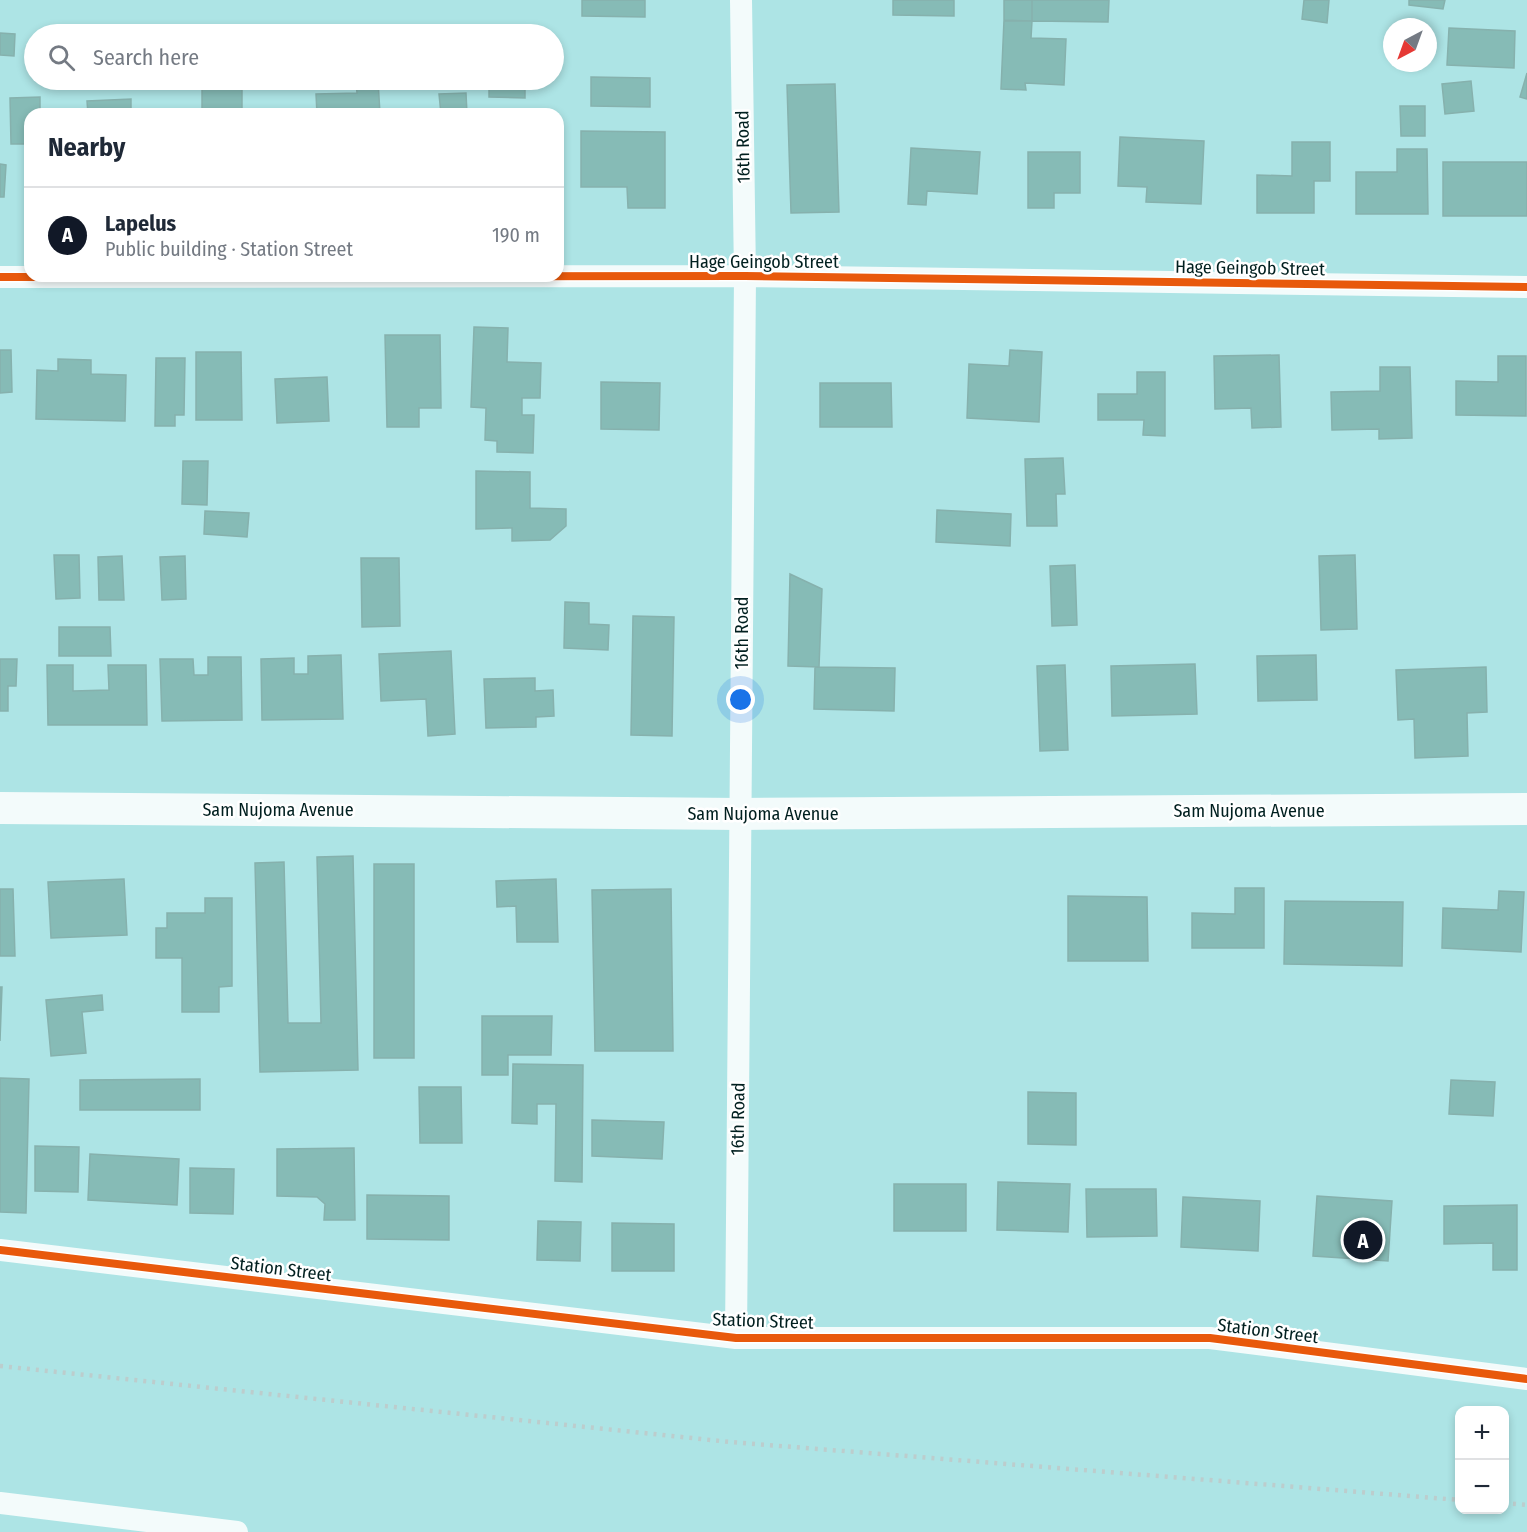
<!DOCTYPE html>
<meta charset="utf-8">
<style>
:root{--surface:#fff;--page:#f2f2f3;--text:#1f2937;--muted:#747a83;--line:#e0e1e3;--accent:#111827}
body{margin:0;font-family:"Fira Sans Condensed",sans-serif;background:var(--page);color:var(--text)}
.controls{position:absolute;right:18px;bottom:18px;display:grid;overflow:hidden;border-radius:12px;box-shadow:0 3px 9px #0003}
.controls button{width:54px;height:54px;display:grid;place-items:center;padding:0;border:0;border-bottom:2px solid var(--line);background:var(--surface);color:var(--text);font:30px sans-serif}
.compass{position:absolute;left:1383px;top:18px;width:54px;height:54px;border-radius:50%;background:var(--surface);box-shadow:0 3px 9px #0003;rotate:221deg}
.you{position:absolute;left:741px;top:700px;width:21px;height:21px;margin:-15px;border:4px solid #fff;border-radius:50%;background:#1a73e8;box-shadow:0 0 0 9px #1a73e833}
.badge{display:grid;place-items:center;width:39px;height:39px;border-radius:50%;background:var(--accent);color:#fff;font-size:20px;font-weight:700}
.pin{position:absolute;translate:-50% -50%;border:3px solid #fff;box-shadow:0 2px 6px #0006}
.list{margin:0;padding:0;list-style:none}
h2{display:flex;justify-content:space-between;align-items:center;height:78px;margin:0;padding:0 24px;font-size:26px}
h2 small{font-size:20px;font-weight:400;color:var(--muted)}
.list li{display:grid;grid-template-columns:39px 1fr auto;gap:18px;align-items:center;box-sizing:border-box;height:96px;padding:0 24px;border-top:2px solid var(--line)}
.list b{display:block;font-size:22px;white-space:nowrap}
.list p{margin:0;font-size:20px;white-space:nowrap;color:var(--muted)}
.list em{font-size:20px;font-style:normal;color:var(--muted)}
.icon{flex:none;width:33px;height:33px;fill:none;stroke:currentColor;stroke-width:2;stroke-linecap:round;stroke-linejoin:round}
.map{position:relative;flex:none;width:1527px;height:1532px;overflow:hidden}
.search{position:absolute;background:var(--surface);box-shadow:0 3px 9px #0003;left:24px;top:24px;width:540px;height:66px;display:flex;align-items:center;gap:15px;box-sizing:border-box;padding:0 21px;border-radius:33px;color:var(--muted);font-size:22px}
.panel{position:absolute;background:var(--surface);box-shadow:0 3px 9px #0003;left:24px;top:108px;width:540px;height:174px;border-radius:18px}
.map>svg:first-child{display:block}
</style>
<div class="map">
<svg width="1527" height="1532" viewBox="0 0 1527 1532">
<rect width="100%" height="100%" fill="#ade4e5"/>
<path fill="#86bbb6" stroke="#86b1ad" stroke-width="1.5" d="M582 0H645V17L582 16Z
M893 0H954V16L893 15Z
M1004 0H1032V21H1004Z
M1032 0H1109L1108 22 1032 21Z
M1304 0H1329L1327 23 1302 19Z
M1409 0H1445L1443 9 1409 5Z
M1004 20 1032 21 1031 38 1066 39 1064 85 1025 83 1026 90 1001 89Z
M1449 28 1515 31 1514 68 1447 65Z
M0 33 15 34 14 56 0 55Z
M1527 73V99L1520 97Z
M591 77 650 78V107L591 106Z
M202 80H242V114H202Z
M378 80 380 114H317L316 94 357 93 356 81Z
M489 80H525V98L489 97Z
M1471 81 1474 111 1445 114 1442 84Z
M835 84 839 212 791 213 787 85Z
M466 93 467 114H441L439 94Z
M40 97V114H30V144H11L10 98Z
M131 99V114H88L87 101Z
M1400 106H1425V136H1401Z
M581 131 665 132V208H628L627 187H581Z
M1120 137 1204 141 1201 204 1146 202 1147 187 1118 186Z
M1292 142H1330V181H1314V213H1257V175L1292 176Z
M911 148 980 152 977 194 927 191 926 205 908 204Z
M1397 149H1427L1428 214H1356V172H1397Z
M1028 152H1080V193H1054V208H1028Z
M1443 162H1527V216H1443Z
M0 164 6 165 4 197H0Z
M474 327 508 328 507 362 541 363 540 398H522V415H534L533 453 497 452V441L485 440 486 408 471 407Z
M385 335H440L441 408H419V427H387Z
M0 350H11L12 392 0 393Z
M1010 350 1042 352 1039 422 967 418 969 364 1009 366Z
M196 352H241L242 420H196Z
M1279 355 1281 427 1252 428 1251 408 1215 409 1214 356Z
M1498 356H1526V416L1456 415V381L1498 382Z
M156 358H185L184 415H175V426H155Z
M58 359 91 360V374L126 375 125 421 36 419 37 370 58 371Z
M1380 367H1410L1412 438 1379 439V429L1332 430 1331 392 1380 391Z
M1137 372H1165V436L1143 435 1144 420H1098V394H1137Z
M327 377 329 421 277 423 275 379Z
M601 382 660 383 659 430 601 429Z
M820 383H891L892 427H820Z
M1063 458 1065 494H1056L1057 526H1027L1025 459Z
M183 461H208L207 505 182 504Z
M476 471 530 472V508L566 509V526L550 540 512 541V528L476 529Z
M937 510 1011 514 1010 546 936 542Z
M205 511 249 513 247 537 204 534Z
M54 555H79L80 598 56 599Z
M1355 555 1357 629 1321 630 1319 556Z
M122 556 124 600H99L98 557Z
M185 556 186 599 162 600 160 557Z
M361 558H399L400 626 362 627Z
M1075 565 1077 625 1052 626 1050 566Z
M790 574 822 589 819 667 788 666Z
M565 602 589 603V624L609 625 608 650 564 648Z
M633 616 674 617 672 736 631 735Z
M59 627H110L111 656H59Z
M451 651 455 734 428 736 426 699 381 701 379 654Z
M341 655 343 719 262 720 261 659 294 658V674H308V656Z
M1316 655 1317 700 1258 701 1257 656Z
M208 657H241L242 720 162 721 160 659H193L194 675H208Z
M0 659H17L16 686H8V711H0Z
M1195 664 1197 714 1112 716 1111 666Z
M47 665H73V691L109 690 108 665H146L147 725H48Z
M1065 665 1068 750 1040 751 1037 666Z
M815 667 895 668 894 711 814 709Z
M1486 667 1487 712 1467 713 1468 756 1415 758 1414 719 1398 720 1396 670Z
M535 678V691L553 690 554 716 536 717V727L486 728 484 679Z
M353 856 358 1070 260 1072 255 863 284 862 288 1023H321L317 857Z
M374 864H414V1058H374Z
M124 879 127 935 51 938 48 882Z
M556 879 558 942H517L516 906 497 907 496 881Z
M1235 888H1264V948H1192V913L1235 914Z
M0 889H13L15 956H0Z
M671 889 673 1051H595L592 890Z
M1499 891 1524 892 1521 952 1442 948 1443 908 1498 910Z
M1068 896 1147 897 1148 961H1068Z
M205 898H232V986L219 987V1012H182V958H156V928H167V913H205Z
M1285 901 1403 902 1402 966 1284 964Z
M0 987H2L0 1041Z
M102 995 103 1010 82 1012 86 1053 51 1056 46 1000Z
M482 1016H552L551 1055H508V1075H482Z
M513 1064 583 1065 582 1182 555 1181 556 1104H537V1124L512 1123Z
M0 1078 29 1079 26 1213 0 1212Z
M200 1079V1110H80V1080Z
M1451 1080 1495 1082 1493 1116 1449 1114Z
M419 1087H461L462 1143H420Z
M1028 1092 1076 1093V1145L1028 1144Z
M592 1120 664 1122 662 1159 592 1156Z
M35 1146 79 1147 78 1192 35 1191Z
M354 1148 355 1220H324L325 1204 317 1197 277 1196V1149Z
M90 1154 179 1159 177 1205 88 1200Z
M190 1168 234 1169 233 1214 190 1213Z
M998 1182 1070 1184 1068 1232 997 1230Z
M894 1184H966V1231H894Z
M1086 1189H1156L1157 1236 1087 1237Z
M367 1195 449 1196V1240L367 1239Z
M1317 1196 1392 1201 1388 1261 1313 1256Z
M1183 1197 1260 1201 1258 1251 1181 1247Z
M1517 1205V1270H1493V1243L1444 1244V1206Z
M538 1221 581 1222 580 1261 537 1260Z
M612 1223 674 1224V1271H612Z"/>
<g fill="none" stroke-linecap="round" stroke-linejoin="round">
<path stroke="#f3fbfb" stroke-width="22" d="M0 277 745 276 1527 287
M0 1250 736 1338H1210L1527 1379
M736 1338 745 276 741 0
M0 1503 237 1532"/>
<path stroke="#f3fbfb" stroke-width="32" d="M0 808 741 814 1527 809"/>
<path stroke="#bccdcd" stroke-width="4.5" stroke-dasharray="3 6" stroke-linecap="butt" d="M0 1366 730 1442 1460 1500
M1504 1503 1527 1505"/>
<g stroke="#fff" stroke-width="11">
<path id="cycleway" d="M0 277 745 276 1527 287
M0 1250 736 1338H1210L1527 1379"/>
</g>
<use href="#cycleway" stroke="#e8590c" stroke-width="8"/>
</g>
<g text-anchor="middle" stroke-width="5" stroke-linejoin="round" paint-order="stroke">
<g font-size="18" fill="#001f1f" stroke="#fff">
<text transform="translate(743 147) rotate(-91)" y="6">16th Road</text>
<text x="764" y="268">Hage Geingob Street</text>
<text transform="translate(1250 268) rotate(1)" y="6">Hage Geingob Street</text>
<text transform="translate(742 633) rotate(-90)" y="6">16th Road</text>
<text x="278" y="816">Sam Nujoma Avenue</text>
<text x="1249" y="817">Sam Nujoma Avenue</text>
<text x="763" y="820">Sam Nujoma Avenue</text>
<text transform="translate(738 1119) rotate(-89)" y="6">16th Road</text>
<text transform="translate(281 1269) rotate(7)" y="6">Station Street</text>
<text transform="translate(763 1321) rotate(2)" y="6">Station Street</text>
<text transform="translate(1268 1331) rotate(7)" y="6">Station Street</text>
</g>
</g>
</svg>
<div class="controls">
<button>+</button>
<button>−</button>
</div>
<svg class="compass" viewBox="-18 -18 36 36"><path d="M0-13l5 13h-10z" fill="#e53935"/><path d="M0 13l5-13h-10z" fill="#747a83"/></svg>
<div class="you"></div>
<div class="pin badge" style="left:1363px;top:1240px">A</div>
<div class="search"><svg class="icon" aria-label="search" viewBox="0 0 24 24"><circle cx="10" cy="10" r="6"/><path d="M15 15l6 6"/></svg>Search here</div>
<section class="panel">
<h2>Nearby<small></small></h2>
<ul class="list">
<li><span class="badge">A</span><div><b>Lapelus</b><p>Public building · Station Street</p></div><em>190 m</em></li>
</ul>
</section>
</div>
